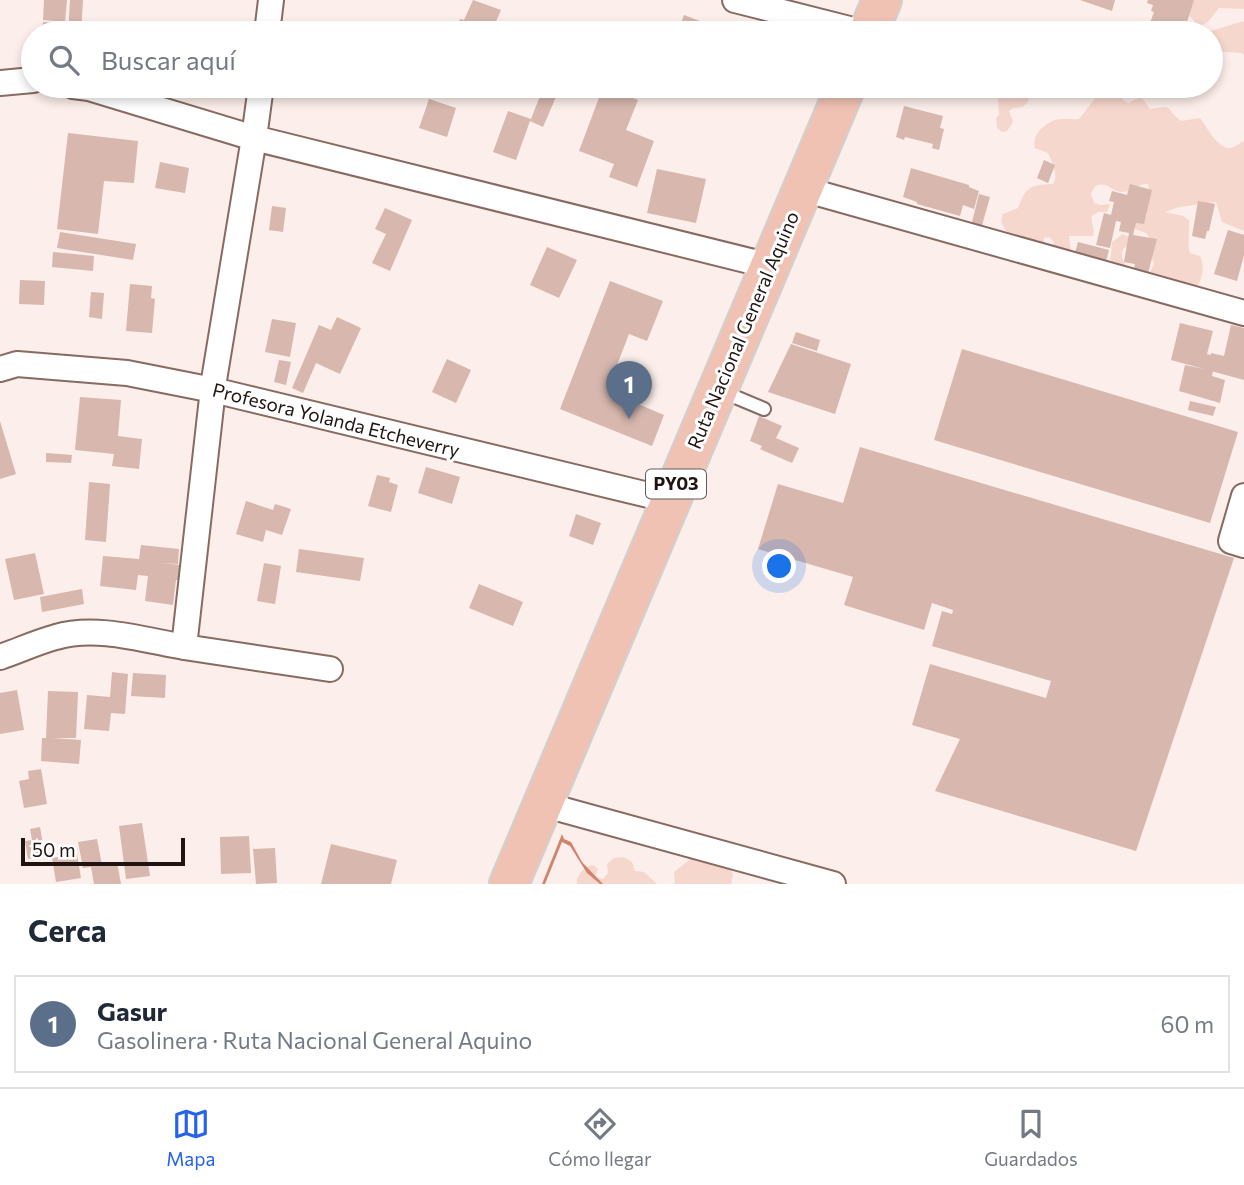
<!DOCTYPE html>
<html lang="es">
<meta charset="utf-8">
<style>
:root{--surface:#fff;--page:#f2f2f3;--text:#1f2937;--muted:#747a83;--line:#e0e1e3;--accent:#2563eb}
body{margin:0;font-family:Commissioner,sans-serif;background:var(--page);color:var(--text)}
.scale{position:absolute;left:21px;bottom:18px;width:164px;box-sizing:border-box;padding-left:7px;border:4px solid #1f1411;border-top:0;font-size:19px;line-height:24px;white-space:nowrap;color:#1f1411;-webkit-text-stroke:5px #fff;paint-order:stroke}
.you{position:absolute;left:780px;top:567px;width:24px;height:24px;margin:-18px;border:5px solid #fff;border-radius:50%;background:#1a73e8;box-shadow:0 0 0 10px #1a73e833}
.badge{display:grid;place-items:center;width:46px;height:46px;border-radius:50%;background:var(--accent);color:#fff;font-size:23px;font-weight:700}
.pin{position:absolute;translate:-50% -58px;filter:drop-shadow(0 2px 4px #0008)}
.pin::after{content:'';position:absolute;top:37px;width:24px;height:21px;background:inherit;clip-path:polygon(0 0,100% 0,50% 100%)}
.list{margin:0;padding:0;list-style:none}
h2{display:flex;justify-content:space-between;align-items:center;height:91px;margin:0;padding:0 28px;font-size:30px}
h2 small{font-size:23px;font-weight:400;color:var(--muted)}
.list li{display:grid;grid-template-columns:46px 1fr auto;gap:21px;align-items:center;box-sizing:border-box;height:98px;margin:0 14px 14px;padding:0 14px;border:2px solid var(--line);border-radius:0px}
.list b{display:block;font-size:26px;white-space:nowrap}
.list p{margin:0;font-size:23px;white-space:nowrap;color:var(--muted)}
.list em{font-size:23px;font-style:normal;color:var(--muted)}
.icon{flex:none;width:38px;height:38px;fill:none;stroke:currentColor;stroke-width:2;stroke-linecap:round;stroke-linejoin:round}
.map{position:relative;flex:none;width:1244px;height:884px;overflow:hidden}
.search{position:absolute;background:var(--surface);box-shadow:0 4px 10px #0003;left:21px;right:21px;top:21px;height:77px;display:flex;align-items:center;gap:18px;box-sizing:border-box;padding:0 24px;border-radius:38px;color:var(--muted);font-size:26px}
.sheet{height:203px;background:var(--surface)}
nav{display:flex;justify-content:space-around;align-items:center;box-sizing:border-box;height:98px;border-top:2px solid var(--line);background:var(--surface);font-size:19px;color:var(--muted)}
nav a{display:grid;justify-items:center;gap:4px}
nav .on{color:var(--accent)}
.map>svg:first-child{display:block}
</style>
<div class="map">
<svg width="1244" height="884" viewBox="0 0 1244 884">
<rect width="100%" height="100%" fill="#fceeea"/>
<path fill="#f6d7cd" d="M1174 0H1244V9L1219 8 1207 23 1199 26Z
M1244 21V55L1241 53 1211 51V33H1209L1211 31Z
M989 86H1013L1016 90H1024L1029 95C1029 106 1022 108 1013 108L1009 111 1013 122 1007 131 1002 132 997 128 996 118 999 115 998 98Z
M1111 88 1118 90 1122 99 1128 103 1138 98H1142L1150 109C1177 105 1163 107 1181 121L1200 118C1208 128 1215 145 1228 148 1233 149 1239 143 1244 141V231L1222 222 1216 202 1179 207 1165 212 1183 216 1189 220C1190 230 1187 245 1190 253L1200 256C1205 267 1203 282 1193 289L1149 279V273L1154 265 1153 260 1147 257 1149 237 1146 233 1137 230 1134 227 1135 222 1147 216 1145 191 1149 188 1148 184C1138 183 1130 193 1120 192 1113 191 1107 182 1098 185 1094 186 1093 190 1091 194L1094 203 1101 205 1110 204 1107 212H1098L1092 216C1090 223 1096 228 1093 236H1069L1071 252 1052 248 1054 242 1049 237 1044 238 1043 246 1023 242 1022 235 1008 234 1001 222 1003 214 1018 208C1026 187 1029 185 1053 184 1059 176 1052 162 1048 153L1035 148C1031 134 1048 119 1062 119 1068 118 1073 120 1079 119L1100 92Z
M1123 234 1131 238 1130 243 1123 249C1120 259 1124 261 1128 270L1110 265 1112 242Z
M624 857 632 862 635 871 644 872 657 884H577V878L585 867 594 865 598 869 595 877 603 879 608 873 607 864 614 858Z
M693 857 730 868 733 874 731 884H675L674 872Z"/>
<path fill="#d0846e" d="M562 834 564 839 571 842 582 862 603 884H600L587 873 570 846 562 842 545 884H542Z"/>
<path fill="#d7b7ae" d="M44 0H67L65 22 43 20Z
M70 0H83L81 33H68Z
M473 0 501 10 491 33H455L460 19 464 20Z
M1080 0H1115L1112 11Z
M1148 0H1194L1187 22 1193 24 1189 33 1150 23 1154 12 1151 11 1153 5 1147 3Z
M684 15 708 24 704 33H677Z
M43 22 66 24 65 33H42Z
M319 27 349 32V33H318Z
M688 86H714L713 92Z
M717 86H749L748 98 716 93Z
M603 87 638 100 626 130 654 141 637 187 609 177 614 164 579 151Z
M542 91 556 97 543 127 530 121 516 160 493 152 508 111 531 119Z
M429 99 456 108 447 137 419 128Z
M904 106 943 116 940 128 944 129 939 150 932 148 933 144 905 137 904 140 896 137Z
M68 133 138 141 134 183 104 181 98 234 57 229Z
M1044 160 1055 165 1048 183 1037 178Z
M160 162 189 168 185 193 155 188Z
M911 168 969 185V187L979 191 974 209 963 205 960 216 917 204V202L903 197Z
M657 169 706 179 696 223 647 213Z
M1130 184 1152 190 1144 224 1136 223 1133 235 1157 239 1147 277 1133 274 1135 264 1124 262 1129 233 1119 231 1121 222 1116 221 1110 248 1096 245 1104 213 1111 215 1114 202 1109 201 1112 191 1127 195Z
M979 194 990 197 981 229 971 226Z
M1198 201 1215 204 1209 231H1207L1205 239 1192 236Z
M272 206 286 208 283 232 269 230Z
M385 208 412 220 390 271 372 263 386 234 375 229Z
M1228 230 1244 235V255L1237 281 1214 274Z
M60 232 136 244 133 260 57 248Z
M1078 242 1109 250 1105 265 1074 256Z
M547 247 577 260 559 298 530 285Z
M53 252 94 256 93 271 52 267Z
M20 280 45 281 44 305 19 304Z
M610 281 663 301 647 341 629 334 607 391 664 415 652 446 560 409Z
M130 284 152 286 151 298 155 299 152 333 126 331Z
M91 292 104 293 102 319 89 317Z
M337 317 361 328 340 374 316 363 303 393 292 388 319 325 331 330Z
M272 319 296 323 290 357 265 352Z
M1180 323 1213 331 1207 354 1211 355V353L1224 356 1231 325 1244 328V380L1171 360Z
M796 332 820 340 817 351 792 343Z
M791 344 851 364 835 414 768 392Z
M962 349 1238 432 1210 523 934 440Z
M447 359 471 370 456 403 432 392Z
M279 360 291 362 286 385 274 382Z
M1185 365 1213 371 1212 376 1225 380 1220 403 1179 391Z
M80 397 121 400 118 436 142 439 139 469 112 466 114 454 75 450Z
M1190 401 1216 407 1213 416 1188 410Z
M759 416 782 426 776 438 799 448 792 463 760 449 762 446 750 441Z
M0 421 16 474 0 479Z
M860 447 1234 558 1136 851 935 791 960 739 912 725 930 664 1046 698 1051 681 932 646 942 611 952 614 953 610 932 603 924 630 844 605 853 577 758 549 778 484 843 503Z
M46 453 72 455 71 463 46 462Z
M426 467 460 477 452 504 418 493Z
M377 475 390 478 389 482 398 485 391 512 368 506Z
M89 482 110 484 106 542 85 540Z
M246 501 273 510 275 504 291 509 282 535 266 530 263 542 236 534Z
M576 514 601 523 593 545 569 536Z
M141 545 179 549 178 564 161 563 181 565 179 580H176L173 605 145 601 148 576 138 575 136 590 100 586 103 556 139 559Z
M299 549 364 558 360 581 296 572Z
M35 553 44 594 14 600 5 559Z
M264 563 281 566 275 604 257 601Z
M479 584 523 602 513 626 469 608Z
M82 589 84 604 42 612 40 597Z
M112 672 128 674 125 714 111 713 109 731 84 729 87 695 110 697Z
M133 673 166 675 165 698 131 696Z
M17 690 24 730 0 734V693Z
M48 691 78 692 76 738H52L81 740 79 764 41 761 42 738H46Z
M41 769 47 804 24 808 19 781 29 779 28 771Z
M142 823 150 876 126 879 119 826Z
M40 827 45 856 28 859 25 841 32 840 30 829Z
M249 836 251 873 221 874 220 837Z
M97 839 102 865 117 862 121 884H94L91 867 83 868 78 842Z
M331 844 397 860 391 884H321Z
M275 848 277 883 256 884 253 849Z
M77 854 81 878 56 882 52 858Z"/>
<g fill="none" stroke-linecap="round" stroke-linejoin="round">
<g stroke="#876a62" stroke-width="16">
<path id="service" d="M721 391 764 409"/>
</g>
<g stroke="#876a62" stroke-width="28">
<path id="minor" d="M735 0 865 33
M267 33 271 0
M0 83 33 80
M73 86 89 88 254 138 770 266
M261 86 254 138 214 380 184 647 330 669
M803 189 1244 313
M0 369 17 364 127 373 213 390 669 500
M1244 496 1231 541 1244 545
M0 657C18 651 37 642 56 637 96 625 144 640 184 647
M542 804 833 884"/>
</g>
<g stroke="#d2d0cf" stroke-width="42">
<path id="trunk" d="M868 33 882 0
M509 884 846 86"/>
</g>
<use href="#service" stroke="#fff" stroke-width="12"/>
<use href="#minor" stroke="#fff" stroke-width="24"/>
<use href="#trunk" stroke="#f0c2b4" stroke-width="38"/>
</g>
<g text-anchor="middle" stroke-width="6" stroke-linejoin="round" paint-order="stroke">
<rect fill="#fff" stroke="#625a58" stroke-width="2" x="646" y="469.5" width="60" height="29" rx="5"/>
<g font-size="18" font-weight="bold" fill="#1f1411">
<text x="676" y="490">PY03</text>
</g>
<g font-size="19" fill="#1f1411" stroke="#fff">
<text transform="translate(743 330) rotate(-67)" y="7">Ruta Nacional General Aquino</text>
<text transform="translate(336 420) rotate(14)" y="7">Profesora Yolanda Etcheverry</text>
</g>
</g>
</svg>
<div class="scale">50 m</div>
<div class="you"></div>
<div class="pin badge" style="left:629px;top:419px;background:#5c6f8a">1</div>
<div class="search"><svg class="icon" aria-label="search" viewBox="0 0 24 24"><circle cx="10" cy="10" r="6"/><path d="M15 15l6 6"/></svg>Buscar aquí</div>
</div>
<section class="sheet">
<h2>Cerca<small></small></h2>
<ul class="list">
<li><span class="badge" style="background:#5c6f8a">1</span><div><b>Gasur</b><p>Gasolinera · Ruta Nacional General Aquino</p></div><em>60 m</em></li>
</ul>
</section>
<nav>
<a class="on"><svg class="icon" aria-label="map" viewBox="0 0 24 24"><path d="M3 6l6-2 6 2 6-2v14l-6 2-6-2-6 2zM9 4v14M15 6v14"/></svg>Mapa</a>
<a><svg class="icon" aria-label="directions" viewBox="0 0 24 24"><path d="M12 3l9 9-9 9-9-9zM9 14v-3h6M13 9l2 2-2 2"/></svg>Cómo llegar</a>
<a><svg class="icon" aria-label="saved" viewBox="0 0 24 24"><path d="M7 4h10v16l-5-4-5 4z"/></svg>Guardados</a>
</nav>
